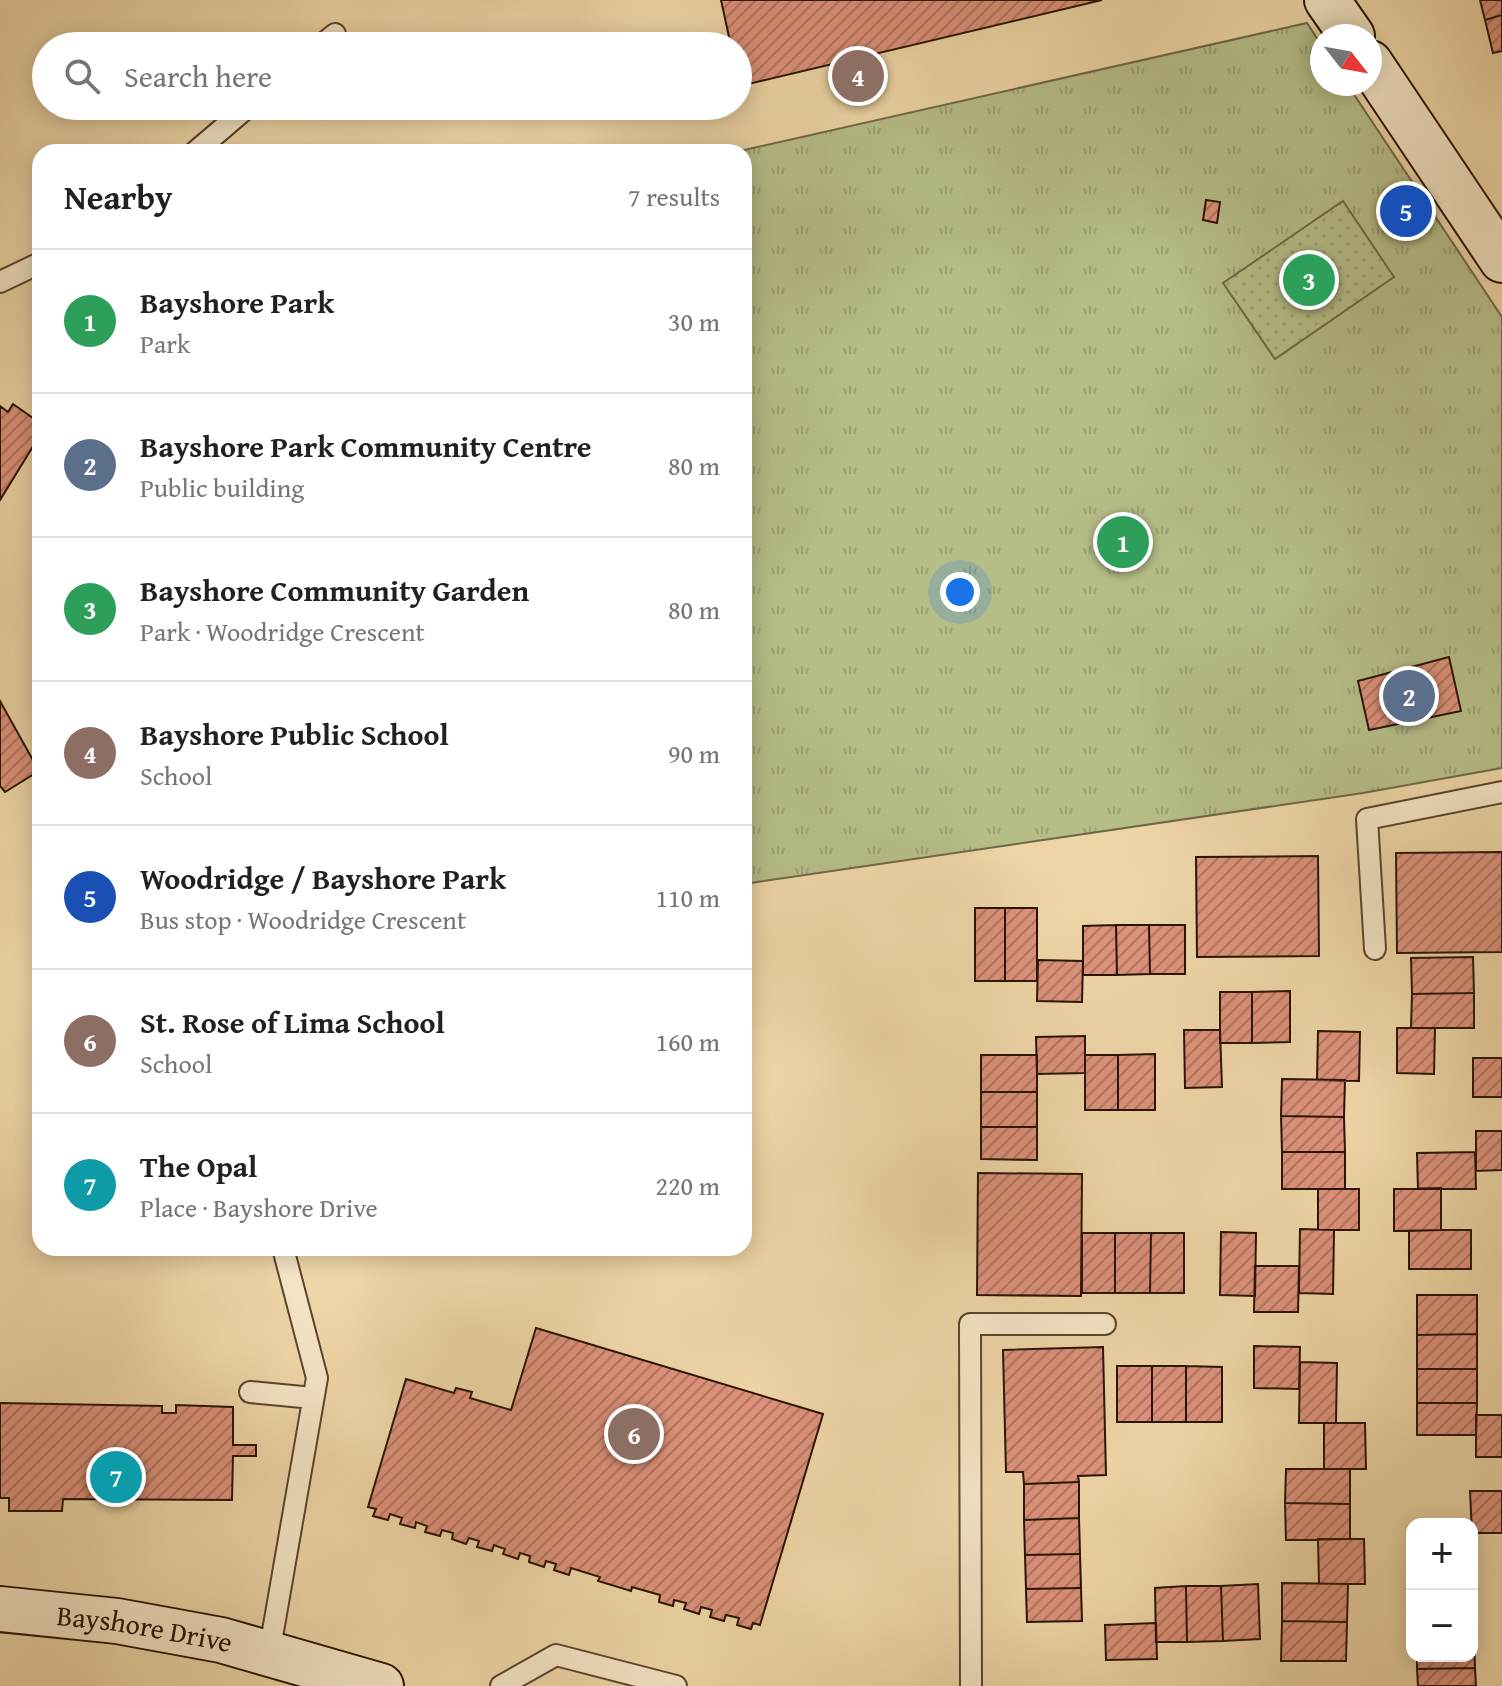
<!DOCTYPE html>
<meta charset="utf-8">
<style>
:root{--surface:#fff;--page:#f6f6f6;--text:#202124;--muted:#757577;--line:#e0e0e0;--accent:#d93025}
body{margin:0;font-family:"Gentium Book Plus",serif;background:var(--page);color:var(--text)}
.controls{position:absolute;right:24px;bottom:24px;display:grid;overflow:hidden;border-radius:16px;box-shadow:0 4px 20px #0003}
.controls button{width:72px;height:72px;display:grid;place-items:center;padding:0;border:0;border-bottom:2px solid var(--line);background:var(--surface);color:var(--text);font:40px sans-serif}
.compass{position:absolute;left:1310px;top:24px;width:72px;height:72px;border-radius:50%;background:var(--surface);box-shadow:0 4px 20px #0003;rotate:121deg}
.you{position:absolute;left:960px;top:592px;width:28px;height:28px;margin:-20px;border:6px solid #fff;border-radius:50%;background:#1a73e8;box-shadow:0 0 0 12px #1a73e833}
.badge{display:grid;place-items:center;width:52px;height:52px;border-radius:50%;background:var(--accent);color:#fff;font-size:26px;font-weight:700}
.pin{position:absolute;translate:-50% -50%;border:4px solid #fff;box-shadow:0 2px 8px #0006}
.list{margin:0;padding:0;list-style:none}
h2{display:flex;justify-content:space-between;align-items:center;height:104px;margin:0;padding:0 32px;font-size:34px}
h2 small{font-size:26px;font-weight:400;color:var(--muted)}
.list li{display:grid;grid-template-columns:52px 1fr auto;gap:24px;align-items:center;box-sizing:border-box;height:144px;padding:0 32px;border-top:2px solid var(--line)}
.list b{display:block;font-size:30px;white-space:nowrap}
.list p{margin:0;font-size:26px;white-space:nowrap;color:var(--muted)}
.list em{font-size:26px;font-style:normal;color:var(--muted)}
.icon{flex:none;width:44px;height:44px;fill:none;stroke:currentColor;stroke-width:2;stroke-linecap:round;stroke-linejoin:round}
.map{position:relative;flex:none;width:1502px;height:1686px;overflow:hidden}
.search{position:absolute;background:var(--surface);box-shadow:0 4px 20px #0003;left:32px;top:32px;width:720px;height:88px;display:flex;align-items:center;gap:20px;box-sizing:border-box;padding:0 28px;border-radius:44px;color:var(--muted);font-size:30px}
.panel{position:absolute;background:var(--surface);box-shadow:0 4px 20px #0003;left:32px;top:144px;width:720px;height:1112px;border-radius:24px}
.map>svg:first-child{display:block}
</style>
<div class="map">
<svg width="1502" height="1686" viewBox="0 0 1502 1686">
<defs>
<pattern id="park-tufts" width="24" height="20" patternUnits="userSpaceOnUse" patternTransform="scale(2)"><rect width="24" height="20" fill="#b6be88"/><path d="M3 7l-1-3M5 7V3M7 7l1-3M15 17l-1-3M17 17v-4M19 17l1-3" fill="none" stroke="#9ca274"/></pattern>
<pattern id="garden-dots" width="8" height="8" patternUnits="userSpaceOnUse" patternTransform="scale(2)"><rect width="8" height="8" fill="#b6be88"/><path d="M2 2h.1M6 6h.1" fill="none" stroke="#9ca274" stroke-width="1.8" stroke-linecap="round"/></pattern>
<pattern id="building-hatch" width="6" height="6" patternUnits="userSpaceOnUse" patternTransform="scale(2)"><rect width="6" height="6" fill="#dc917a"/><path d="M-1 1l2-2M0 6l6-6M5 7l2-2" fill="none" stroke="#b27562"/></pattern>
</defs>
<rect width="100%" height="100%" fill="#eed5a5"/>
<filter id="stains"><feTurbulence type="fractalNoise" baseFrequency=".0025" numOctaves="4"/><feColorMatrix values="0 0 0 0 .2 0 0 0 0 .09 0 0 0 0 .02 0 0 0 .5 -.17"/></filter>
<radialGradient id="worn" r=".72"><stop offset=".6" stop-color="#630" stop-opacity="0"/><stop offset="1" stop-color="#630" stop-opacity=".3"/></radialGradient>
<path fill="url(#park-tufts)" stroke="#6f6846" stroke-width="2" d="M1307 23 1322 46V84H1347L1502 317V768L1363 793 744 884V152H735Z"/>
<path fill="url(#garden-dots)" stroke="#6f6846" stroke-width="2" d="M1343 201 1394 277 1275 359 1223 283Z"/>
<path fill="url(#building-hatch)" stroke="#281305" stroke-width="2" d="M721 0H1102L740 86 738 46H731Z
M1480 0H1502V15L1485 20Z
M1502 15V51L1493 53 1485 20Z
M1206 200 1220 202 1217 223 1203 220Z
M13 404 40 423V435L0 500V406L8 412Z
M1449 657 1461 711 1369 730 1358 681Z
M0 701 39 771 5 792 0 786Z
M1502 852V952L1397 953 1396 853Z
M1318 856 1319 956 1197 957 1196 857Z
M975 908H1005V981H975Z
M1005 908H1037V981H1005Z
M1116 925 1117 975H1083V926Z
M1116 925H1149L1150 974 1117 975Z
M1149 925H1185V974H1150Z
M1473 957 1474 993 1412 994 1411 958Z
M1038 960 1083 961 1082 1002 1037 1001Z
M1290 991V1042L1252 1043V992Z
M1220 992H1252V1043H1220Z
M1474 993V1028H1411L1412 994Z
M1397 1028H1435L1434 1074 1397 1073Z
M1184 1030H1220L1222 1087 1185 1088Z
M1318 1031 1360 1032 1359 1081 1317 1080Z
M1085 1036V1073L1037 1074 1036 1037Z
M1155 1054V1110H1118V1055Z
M981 1055H1037V1092H981Z
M1085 1055H1118V1110H1085Z
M1473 1058H1502V1097H1473Z
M1282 1079 1345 1080 1344 1117 1281 1116Z
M981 1092H1037V1127H981Z
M1281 1116 1344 1117 1345 1152H1282Z
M981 1127H1037V1160L981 1159Z
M1476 1131H1502V1170L1476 1171Z
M1282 1152H1345V1189H1282Z
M1475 1152 1476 1189H1418L1417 1153Z
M978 1173 1082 1174 1081 1296 977 1295Z
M1441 1188V1230L1394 1231V1189Z
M1318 1189H1359V1230H1318Z
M1300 1229 1334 1230 1333 1294 1299 1293Z
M1441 1230H1471V1269H1409V1231Z
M1221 1232 1256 1233 1255 1296 1220 1295Z
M1082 1233H1115V1293H1082Z
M1115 1233H1151L1150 1293H1115Z
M1151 1233H1184V1293H1150Z
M1255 1266H1299L1298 1312H1254Z
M1417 1295H1477V1334L1417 1335Z
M536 1328 823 1414 760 1625 753 1623 751 1629 737 1625 739 1618 726 1615 724 1621 710 1617 712 1610 701 1607 699 1614 684 1609 686 1603 674 1600 673 1606 659 1602 660 1595 632 1587 631 1591 598 1581 600 1577 571 1568 569 1575 554 1570 556 1564 546 1561 544 1567 529 1562 530 1556 520 1553 518 1559 503 1554 505 1549 494 1545 492 1551 477 1547 479 1541 469 1538 466 1544 452 1539 453 1533 442 1530 440 1536 425 1532 427 1526 416 1522 415 1528 400 1524 402 1518 390 1514 388 1520 373 1516 376 1509 368 1507 406 1379 454 1393 456 1388 472 1392 470 1398 511 1410Z
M1477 1334V1369H1417V1335Z
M1254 1346 1300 1347 1299 1389 1254 1388Z
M1103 1347 1106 1475 1078 1476 1079 1482 1024 1484 1023 1472H1006L1003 1350Z
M1300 1362 1337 1363 1336 1423H1299Z
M1117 1366H1152V1422H1117Z
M1152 1366H1186V1422H1152Z
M1186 1366 1222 1367V1422H1186Z
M1417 1369H1477V1403H1417Z
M0 1403 162 1406V1413H176V1405L233 1407V1445H256V1456H233L232 1500 63 1499 62 1511H9V1498H0Z
M1417 1403H1477L1476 1435H1417Z
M1476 1415H1502V1457H1476Z
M1324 1423H1365L1366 1469H1324Z
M1286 1469H1350V1504L1285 1503Z
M1079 1482V1518L1024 1520V1484Z
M1470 1491H1502V1533H1472Z
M1285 1503 1350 1504V1539L1286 1540Z
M1079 1518 1080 1554 1025 1555 1024 1520Z
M1318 1539H1364L1365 1584H1319Z
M1080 1554 1081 1588 1026 1589 1025 1555Z
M1282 1583 1348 1584 1347 1622 1282 1621Z
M1258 1584 1260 1639 1223 1641 1221 1586Z
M1186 1586 1187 1642H1156L1155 1588Z
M1186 1586H1221L1223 1641 1187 1642Z
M1081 1588 1082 1621 1027 1622 1026 1589Z
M1282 1621 1347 1622 1346 1661H1281Z
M1156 1623 1157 1659 1106 1660 1105 1625Z
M1472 1634H1474L1475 1668 1417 1669V1656H1472Z
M1475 1668 1476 1686H1418L1417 1669Z"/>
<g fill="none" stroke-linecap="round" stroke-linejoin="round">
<g stroke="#5a442d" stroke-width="24">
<path id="lane" d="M320 46 335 34
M195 152 249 106
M0 282 40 263
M1375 949 1367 819 1502 792
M250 1392 313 1398
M269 1654 317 1378 284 1252
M501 1686 556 1655 676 1686
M971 1686 970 1324H1105"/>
</g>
<g stroke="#281305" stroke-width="48">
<g id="secondary">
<path d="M1327 0 1352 36"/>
<path d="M1370 63 1502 260"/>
<path id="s1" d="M0 1609 117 1621 221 1640 381 1686"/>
</g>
</g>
<use href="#lane" stroke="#f4e4c4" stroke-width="20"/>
<use href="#secondary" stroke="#f4e4c4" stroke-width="44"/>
</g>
<g text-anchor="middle" stroke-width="6" stroke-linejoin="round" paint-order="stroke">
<g font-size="28" fill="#281305" stroke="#f4e4c4">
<text dy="10" stroke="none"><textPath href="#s1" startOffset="146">Bayshore Drive</textPath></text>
</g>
</g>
<rect width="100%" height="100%" filter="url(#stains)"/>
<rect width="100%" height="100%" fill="url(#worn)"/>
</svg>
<div class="controls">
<button>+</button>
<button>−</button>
</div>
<svg class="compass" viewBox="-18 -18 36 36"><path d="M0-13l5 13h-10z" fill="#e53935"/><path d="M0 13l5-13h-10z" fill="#757577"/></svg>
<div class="you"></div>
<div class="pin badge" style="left:1123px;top:542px;background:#2e9e5b">1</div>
<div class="pin badge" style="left:1409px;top:696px;background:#5c6f8a">2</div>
<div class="pin badge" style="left:1309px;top:280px;background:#2e9e5b">3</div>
<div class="pin badge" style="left:858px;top:76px;background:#8d6e63">4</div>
<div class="pin badge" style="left:1406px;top:211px;background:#1a4fb4">5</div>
<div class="pin badge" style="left:634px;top:1434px;background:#8d6e63">6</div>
<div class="pin badge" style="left:116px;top:1477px;background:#0f9aa8">7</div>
<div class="search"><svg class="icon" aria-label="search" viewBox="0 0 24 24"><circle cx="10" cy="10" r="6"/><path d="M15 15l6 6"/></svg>Search here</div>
<section class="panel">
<h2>Nearby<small>7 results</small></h2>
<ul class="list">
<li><span class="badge" style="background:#2e9e5b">1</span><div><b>Bayshore Park</b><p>Park</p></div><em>30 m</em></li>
<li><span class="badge" style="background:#5c6f8a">2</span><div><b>Bayshore Park Community Centre</b><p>Public building</p></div><em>80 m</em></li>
<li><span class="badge" style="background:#2e9e5b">3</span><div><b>Bayshore Community Garden</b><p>Park · Woodridge Crescent</p></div><em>80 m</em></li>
<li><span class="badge" style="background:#8d6e63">4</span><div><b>Bayshore Public School</b><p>School</p></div><em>90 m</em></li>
<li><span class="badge" style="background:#1a4fb4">5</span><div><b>Woodridge / Bayshore Park</b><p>Bus stop · Woodridge Crescent</p></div><em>110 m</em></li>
<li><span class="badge" style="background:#8d6e63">6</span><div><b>St. Rose of Lima School</b><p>School</p></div><em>160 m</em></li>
<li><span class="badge" style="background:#0f9aa8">7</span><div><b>The Opal</b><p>Place · Bayshore Drive</p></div><em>220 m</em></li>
</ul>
</section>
</div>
